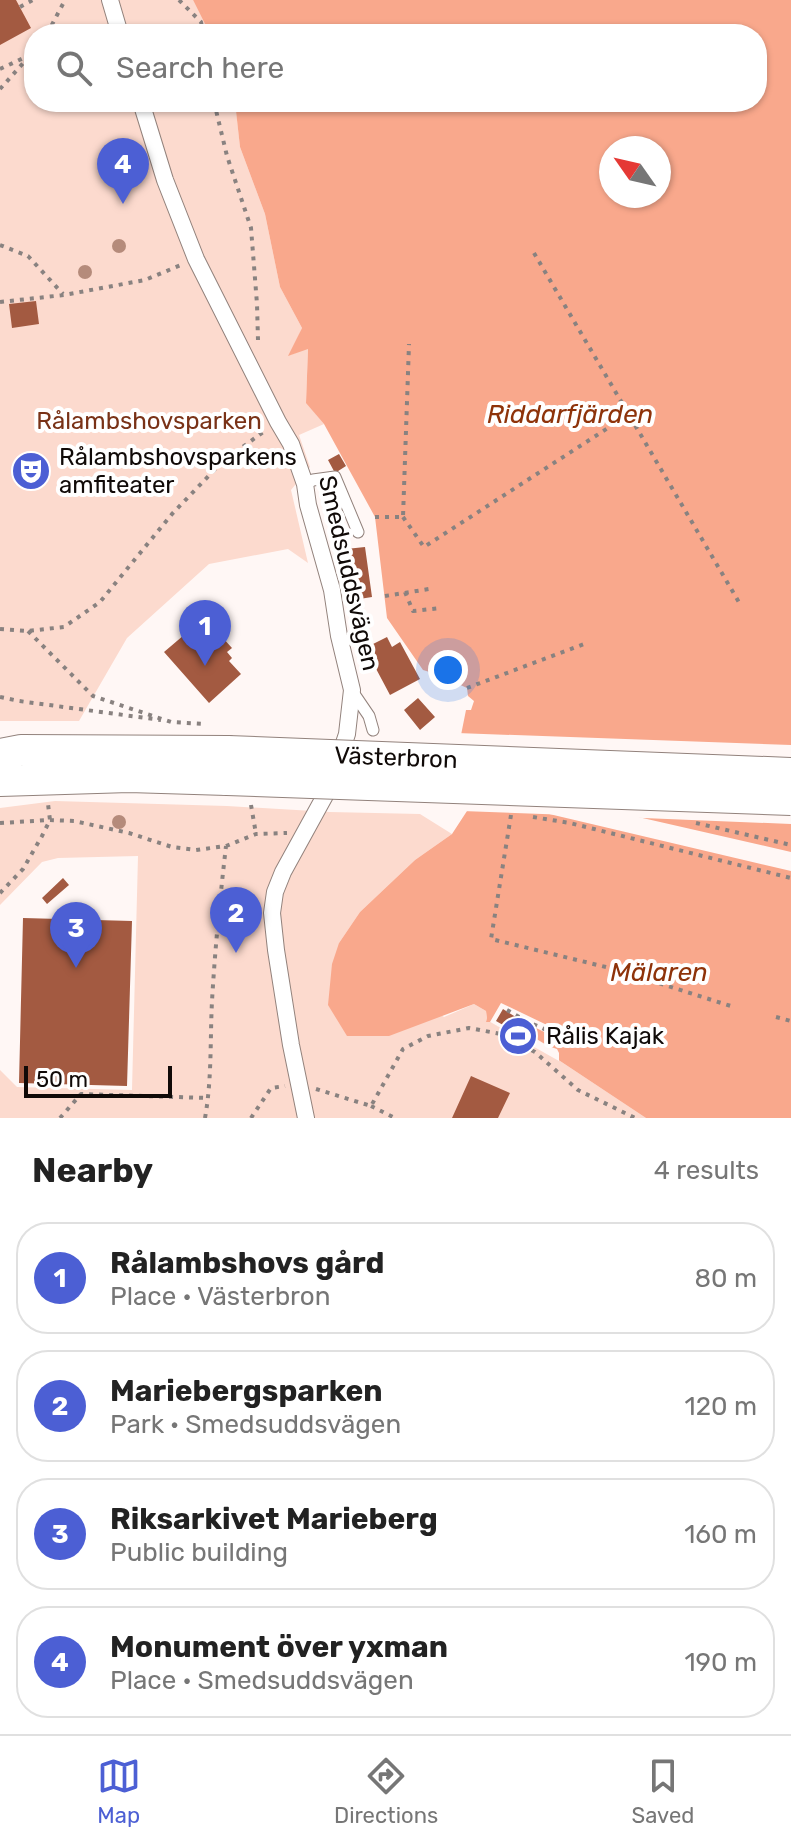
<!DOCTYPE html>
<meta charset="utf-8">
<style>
:root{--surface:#fff;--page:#f2f2f2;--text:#222;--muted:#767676;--line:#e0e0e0;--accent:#4c5fd4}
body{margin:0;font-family:Rubik,sans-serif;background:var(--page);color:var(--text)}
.compass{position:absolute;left:599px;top:136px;width:72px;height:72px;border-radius:50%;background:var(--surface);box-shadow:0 2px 6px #0004;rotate:304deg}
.scale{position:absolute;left:24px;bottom:20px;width:148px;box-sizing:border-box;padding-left:8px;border:4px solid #100a08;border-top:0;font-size:22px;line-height:28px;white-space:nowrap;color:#100a08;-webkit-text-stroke:6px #fff;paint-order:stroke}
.you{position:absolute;left:448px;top:670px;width:28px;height:28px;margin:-20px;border:6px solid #fff;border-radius:50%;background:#1a73e8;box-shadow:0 0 0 12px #1a73e833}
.badge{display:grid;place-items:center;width:52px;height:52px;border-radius:50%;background:var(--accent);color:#fff;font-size:26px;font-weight:700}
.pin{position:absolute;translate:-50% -66px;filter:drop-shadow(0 2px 4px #0008)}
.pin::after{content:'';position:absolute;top:42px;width:28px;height:24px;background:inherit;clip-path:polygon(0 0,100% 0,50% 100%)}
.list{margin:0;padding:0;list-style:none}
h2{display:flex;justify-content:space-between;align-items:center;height:104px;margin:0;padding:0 32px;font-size:34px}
h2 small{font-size:26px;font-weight:400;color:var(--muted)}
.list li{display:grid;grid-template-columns:52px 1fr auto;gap:24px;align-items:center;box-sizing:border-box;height:112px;margin:0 16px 16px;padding:0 16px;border:2px solid var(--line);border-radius:32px}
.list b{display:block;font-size:30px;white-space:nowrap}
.list p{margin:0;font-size:26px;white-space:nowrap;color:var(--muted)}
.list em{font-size:26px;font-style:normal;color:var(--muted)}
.icon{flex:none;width:44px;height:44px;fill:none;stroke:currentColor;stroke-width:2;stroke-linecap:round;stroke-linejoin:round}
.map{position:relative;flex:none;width:791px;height:1118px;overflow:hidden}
.search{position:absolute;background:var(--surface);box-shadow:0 2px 6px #0004;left:24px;right:24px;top:24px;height:88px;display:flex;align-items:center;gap:20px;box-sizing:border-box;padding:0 28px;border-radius:32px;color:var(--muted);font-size:30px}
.sheet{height:616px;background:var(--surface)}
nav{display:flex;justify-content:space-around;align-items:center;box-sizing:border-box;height:112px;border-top:2px solid var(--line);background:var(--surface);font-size:22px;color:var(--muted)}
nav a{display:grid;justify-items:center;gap:4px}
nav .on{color:var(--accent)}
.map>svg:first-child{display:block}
</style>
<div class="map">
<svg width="791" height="1118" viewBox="0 0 791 1118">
<rect width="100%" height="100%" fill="#fff7f5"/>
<path fill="#fcdace" d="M0 0H193L210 34H34V102H227L236 110 240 147 265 214 280 287 302 328 290 355 308 348 306 402 324 424 299 435 310 467 291 490 308 563 288 549 209 564 127 638 79 721H0Z
M55 801 227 806 330 812 420 814 452 834 415 860 360 912 339 943 444 1017 474 1004 486 1011 487 1018 486 1022H490L548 1053 646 1118H0V1070L17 1087 132 1090 138 856 58 858 42 862 0 905V808Z"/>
<path fill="#f9a88c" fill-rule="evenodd" d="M193 0H791V852L468 778 461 735 466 710H471L474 701 468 696 467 688 439 675 423 670 387 618 375 517 324 424 306 403 308 349 288 356 302 328 280 287 265 214 240 147 236 111 227 102H757V34H210ZM611 148H659V196H611Z
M464 794 791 871V1118H646L548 1053 490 1022H486L487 1018 486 1011 474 1004 389 1036H347L328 1005 332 964 339 943 360 912 415 860 452 834 467 811 463 799Z"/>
<path fill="#fff7f5" d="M457 733 791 745V824L619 817 467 782 464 779Z
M465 790 570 815 462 811 459 799Z
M501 1003 570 1036 567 1043 534 1027 530 1035 548 1046 557 1049 559 1053V1061L490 1022Z"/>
<path fill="#a35a41" d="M0 0H16L31 28 0 45Z
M36 301 39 324 12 328 9 304Z
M339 454 346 466 335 473 328 460Z
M365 547 372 597 353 600 346 549Z
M197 624 209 638 212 635 218 642 222 637 232 648 227 652 232 658 229 661 241 674 209 703 164 652Z
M387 637 392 647 400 642 420 679 390 695 365 648Z
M418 698 435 717 420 730 404 710Z
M63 878 69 885 47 904 42 898Z
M23 918 132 921 127 1086 19 1083Z
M503 1009 519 1019 512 1030 496 1021Z
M471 1076 510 1093 498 1118H452Z"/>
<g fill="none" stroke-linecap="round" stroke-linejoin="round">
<g stroke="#92827c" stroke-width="13">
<path id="service" d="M305 484 313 480 335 477 358 532
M352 691 369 716 373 730"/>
</g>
<g stroke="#92827c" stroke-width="18">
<path id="pedestrian" d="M110 0 120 34
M141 102 165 180 196 259 278 422 291 444 305 484 308 505 332 590 339 636 352 690 347 734 339 758
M306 1118 291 1045 276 950 272 913 275 892 283 872 333 781"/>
</g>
<g stroke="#92827c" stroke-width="32">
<path id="secondary" d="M0 754 21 750 228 751
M0 781 129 777 227 780"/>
</g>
<path stroke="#898280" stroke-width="4" stroke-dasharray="4 6" stroke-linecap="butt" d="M179 0 201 22 203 34
M20 7 33 0
M47 34 65 0
M0 69 30 55
M0 89 34 51
M214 102 227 156 251 228 257 304 258 340
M0 245 28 256 63 294
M534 253 740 604
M0 302 64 295 145 280 181 265
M375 517H403L409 344
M403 517 424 547 628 415
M405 592 413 611 441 608
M385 596 429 589
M0 629 28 631 64 627 100 602 172 514 222 462 266 430
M28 631 93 696 171 722 206 724
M467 688 584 644
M0 697 19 701 161 720
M251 805 256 834
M511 815 491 939 614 969 734 1007
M533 817 570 823 791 878
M0 823 50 820 74 821 129 833 172 847 196 850 226 846 256 834 287 833
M696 823 791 845
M0 893 23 869 42 836 50 820 48 804
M507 1010 528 1022 565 1038
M776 1017 791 1021
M517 1042 528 1022
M316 1089 371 1106 403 1049 428 1036 469 1028 501 1034 535 1052 578 1090 635 1118
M371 1106 395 1118
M60 1118 81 1094 209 1098
M205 1118C212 1079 210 1040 212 1001 215 949 220 898 226 846
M251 1118 271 1088 285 1086"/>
<use href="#service" stroke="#fff" stroke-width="11"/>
<use href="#pedestrian" stroke="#fff" stroke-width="16"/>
<use href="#secondary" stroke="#fff" stroke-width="30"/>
<g stroke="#92827c" stroke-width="32" stroke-linecap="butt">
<g id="secondary-bridge">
<path id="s1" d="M228 751 791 773"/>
<path d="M227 780 791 800"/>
</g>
</g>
<use href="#secondary-bridge" stroke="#fff" stroke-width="30"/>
</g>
<g fill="#b58b7b">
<circle cx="119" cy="246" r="7"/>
<circle cx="85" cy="272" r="7"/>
<circle cx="119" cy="822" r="7"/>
</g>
<defs>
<g id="theatre-disc" transform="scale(2)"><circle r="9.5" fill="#4c5fd4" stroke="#fff"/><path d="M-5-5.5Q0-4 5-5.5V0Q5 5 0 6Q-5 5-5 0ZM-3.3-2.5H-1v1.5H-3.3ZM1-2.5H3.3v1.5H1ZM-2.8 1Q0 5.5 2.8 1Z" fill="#fff"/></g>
<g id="stadium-disc" transform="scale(2)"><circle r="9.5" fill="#4c5fd4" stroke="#fff"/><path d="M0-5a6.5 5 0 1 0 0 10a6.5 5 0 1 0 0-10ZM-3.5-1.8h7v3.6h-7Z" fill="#fff"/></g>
</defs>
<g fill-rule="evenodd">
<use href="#theatre-disc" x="31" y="471"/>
<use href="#stadium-disc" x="518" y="1036"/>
</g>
<g text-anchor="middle" stroke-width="8" stroke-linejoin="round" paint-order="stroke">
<g font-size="24" fill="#793217" stroke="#fff">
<text x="149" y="429">Rålambshovsparken</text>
</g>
<g font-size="24" fill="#100a08" stroke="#fff" text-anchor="start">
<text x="59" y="465">Rålambshovsparkens<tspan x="59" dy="28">amfiteater</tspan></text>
<text x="546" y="1044">Rålis Kajak</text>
</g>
<g font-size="24" fill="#100a08" stroke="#fff">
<text transform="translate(349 573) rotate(77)" y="8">Smedsuddsvägen</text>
<text dy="8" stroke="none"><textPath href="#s1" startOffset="168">Västerbron</textPath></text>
</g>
<g font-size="26" font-style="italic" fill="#8e330a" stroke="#fff">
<text x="570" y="423">Riddarfjärden</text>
<text x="659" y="981">Mälaren</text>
</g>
</g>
</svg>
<svg class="compass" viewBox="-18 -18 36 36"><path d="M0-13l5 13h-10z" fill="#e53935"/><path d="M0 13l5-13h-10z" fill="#767676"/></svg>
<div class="scale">50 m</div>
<div class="you"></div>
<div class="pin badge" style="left:205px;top:666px">1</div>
<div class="pin badge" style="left:236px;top:953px">2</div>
<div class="pin badge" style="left:76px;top:968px">3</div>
<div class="pin badge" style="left:123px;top:204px">4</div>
<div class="search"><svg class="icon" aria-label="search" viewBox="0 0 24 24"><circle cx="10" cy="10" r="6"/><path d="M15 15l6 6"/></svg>Search here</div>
</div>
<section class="sheet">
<h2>Nearby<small>4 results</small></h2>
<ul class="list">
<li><span class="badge">1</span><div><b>Rålambshovs gård</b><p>Place · Västerbron</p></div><em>80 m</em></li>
<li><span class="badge">2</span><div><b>Mariebergsparken</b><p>Park · Smedsuddsvägen</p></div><em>120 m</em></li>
<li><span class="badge">3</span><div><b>Riksarkivet Marieberg</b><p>Public building</p></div><em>160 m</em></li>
<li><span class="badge">4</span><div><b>Monument över yxman</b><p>Place · Smedsuddsvägen</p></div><em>190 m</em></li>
</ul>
</section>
<nav>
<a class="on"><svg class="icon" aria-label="map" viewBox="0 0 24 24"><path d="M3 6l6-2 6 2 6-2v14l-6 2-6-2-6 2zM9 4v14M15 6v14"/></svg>Map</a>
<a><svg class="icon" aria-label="directions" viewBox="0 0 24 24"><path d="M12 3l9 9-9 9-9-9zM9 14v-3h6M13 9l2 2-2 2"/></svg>Directions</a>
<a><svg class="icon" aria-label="saved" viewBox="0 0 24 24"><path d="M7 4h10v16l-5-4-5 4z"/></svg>Saved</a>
</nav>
